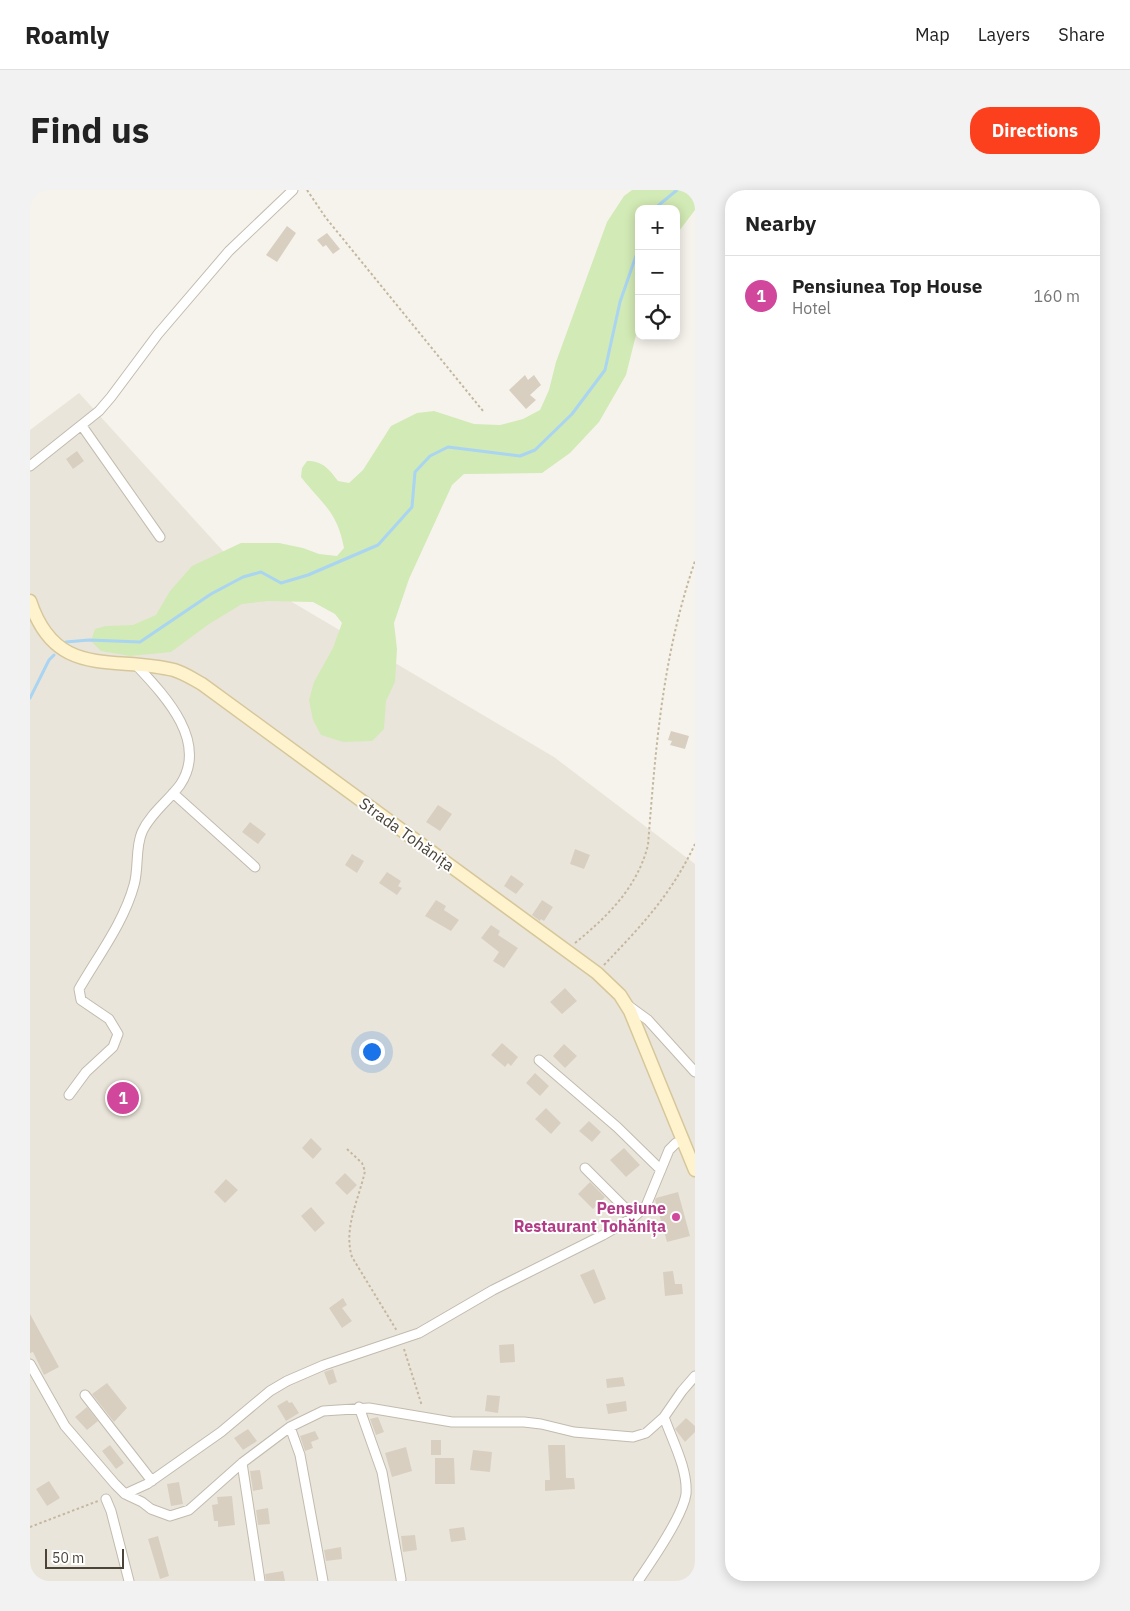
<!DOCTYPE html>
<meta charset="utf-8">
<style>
:root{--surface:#fff;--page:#f2f2f2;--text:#222;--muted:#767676;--line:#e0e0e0;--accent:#fc3f1d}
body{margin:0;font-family:"IBM Plex Sans",sans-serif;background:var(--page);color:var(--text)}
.controls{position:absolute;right:15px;top:15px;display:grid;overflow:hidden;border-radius:10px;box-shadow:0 2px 12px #0003}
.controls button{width:45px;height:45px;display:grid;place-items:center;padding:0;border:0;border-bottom:1px solid var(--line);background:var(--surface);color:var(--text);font:25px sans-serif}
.scale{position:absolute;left:15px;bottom:12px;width:79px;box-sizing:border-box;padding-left:5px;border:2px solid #4b4439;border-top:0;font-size:14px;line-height:18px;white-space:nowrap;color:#4b4439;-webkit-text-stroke:4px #fff;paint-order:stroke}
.you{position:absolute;left:341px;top:861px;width:18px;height:18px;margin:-12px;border:4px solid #fff;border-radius:50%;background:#1a73e8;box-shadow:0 0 0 8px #1a73e833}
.badge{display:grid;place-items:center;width:32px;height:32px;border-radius:50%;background:var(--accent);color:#fff;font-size:16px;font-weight:700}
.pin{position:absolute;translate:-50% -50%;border:2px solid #fff;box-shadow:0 1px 5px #0006}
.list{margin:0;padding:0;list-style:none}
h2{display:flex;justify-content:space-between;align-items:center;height:65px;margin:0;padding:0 20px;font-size:21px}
h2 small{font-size:16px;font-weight:400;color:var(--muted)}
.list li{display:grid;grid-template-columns:32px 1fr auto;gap:15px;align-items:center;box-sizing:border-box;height:80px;padding:0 20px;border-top:1px solid var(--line)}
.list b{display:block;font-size:19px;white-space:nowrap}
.list p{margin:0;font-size:16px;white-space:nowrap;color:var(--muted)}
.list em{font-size:16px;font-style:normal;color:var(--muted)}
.icon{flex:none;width:28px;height:28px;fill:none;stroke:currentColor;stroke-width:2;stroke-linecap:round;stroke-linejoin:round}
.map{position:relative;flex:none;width:665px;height:1391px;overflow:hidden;border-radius:20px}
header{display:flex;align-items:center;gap:30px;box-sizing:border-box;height:70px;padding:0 25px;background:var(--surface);border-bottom:1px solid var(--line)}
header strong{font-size:24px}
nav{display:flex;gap:28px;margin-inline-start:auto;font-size:18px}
.intro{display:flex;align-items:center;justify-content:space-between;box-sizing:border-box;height:120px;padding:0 30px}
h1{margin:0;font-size:35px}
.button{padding:12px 22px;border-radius:20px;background:var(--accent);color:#fff;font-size:18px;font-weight:700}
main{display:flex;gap:30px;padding:0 30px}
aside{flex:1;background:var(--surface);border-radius:20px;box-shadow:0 2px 12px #0003}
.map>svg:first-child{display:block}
</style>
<header>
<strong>Roamly</strong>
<nav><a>Map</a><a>Layers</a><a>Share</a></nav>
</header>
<div class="intro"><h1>Find us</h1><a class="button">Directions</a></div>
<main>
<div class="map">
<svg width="665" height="1391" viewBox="0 0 665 1391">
<rect width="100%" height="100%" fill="#f6f3ec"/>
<path fill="#eae5da" d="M49 203 213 383 524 567 665 674V1391H0V240Z"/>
<path fill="#d2eab5" d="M602 0H665V20L646 45V19H609V133L596 185 569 232 540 263 512 283 434 284 422 295 379 389 364 433 367 459 365 492 356 511 354 539 342 551 313 552 291 545 283 530 279 510 284 492 303 458 312 433 305 424 283 412 238 411 212 414 179 434 141 462 100 466 71 461 61 451 65 439 76 436 103 435 126 425 140 401 162 376 211 353H249L273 358 289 364 307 366 314 358C307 321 293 315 271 287L272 278 277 271C293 271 299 279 308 291L319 293 333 280 361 236 387 223 404 221 444 234 470 235 493 229 510 220 519 200 526 172 577 32 594 6Z"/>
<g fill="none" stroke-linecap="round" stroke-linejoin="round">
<path stroke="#a9d4f2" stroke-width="3" d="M624 19 647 0
M36 452 59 450 110 452 181 404 213 387 231 382 251 393 278 385 348 355 382 317 385 282 400 266 418 257 490 266 505 260 542 224 575 180 590 112 609 57
M0 508 19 470 24 465"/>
</g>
<path fill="#d8cfc1" d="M257 36 266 43 247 72 236 65Z
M297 43 310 59 303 64 296 55 293 57 287 50Z
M495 185 498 190 504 185 511 195 500 205 506 210 496 219 479 200Z
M47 261 54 271 43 279 36 269Z
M641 541 659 546 655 559 640 555 642 551 638 550Z
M408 615 422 624 410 641 396 632Z
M220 632 236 644 228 654 212 642Z
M545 659 560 665 554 679 540 674Z
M322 664 334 671 327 683 315 675Z
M357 682 371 691 368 696 372 698 367 705 349 693Z
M481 685 494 694 486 704 474 696Z
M406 710 416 716 414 720 429 730 421 741 395 726Z
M512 710 523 717 514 731 511 729 510 731 502 725Z
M461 735 470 741 468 745 488 758 474 778 463 771 469 762 451 748Z
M535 798 547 811 532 824 520 812Z
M472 853 488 867 481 876 478 873 475 877 461 865Z
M534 854 547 866 535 878 523 866Z
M505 883 519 896 510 906 496 893Z
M90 890 109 907 96 921 75 903 85 892 87 894Z
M516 918 531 933 521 944 505 929Z
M559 931 571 942 562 952 549 941Z
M281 948 292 959 283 969 272 958Z
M594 958 610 975 596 987 580 970Z
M315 983 327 995 317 1005 305 993Z
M196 989 208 1000 195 1013 184 1002Z
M560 992 575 1007 563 1019 548 1004Z
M648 1002 660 1046 637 1052 625 1010 626 1008Z
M281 1017 295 1033 285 1042 271 1026Z
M564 1079 576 1109 564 1114 550 1085Z
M643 1081 645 1094H652L653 1104 635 1106 633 1082Z
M313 1108 317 1115 312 1118 322 1131 312 1138 299 1118Z
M0 1124 29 1177 14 1185 3 1162 0 1163Z
M484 1154 485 1172 470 1173 469 1155Z
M303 1179 307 1192 299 1195 294 1182Z
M593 1187 595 1196 577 1198 576 1189Z
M77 1193 97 1218 84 1232 62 1204Z
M457 1205 470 1206 468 1223 455 1221Z
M257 1210 259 1213 262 1212 269 1223 256 1231 247 1216Z
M596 1211 597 1221 578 1224 576 1214Z
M57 1217 68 1231 57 1240 45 1227Z
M348 1227 354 1242 346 1245 340 1229Z
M656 1228 665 1236V1242L655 1252 645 1239Z
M218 1239 227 1251 213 1260 204 1248Z
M285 1241 289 1249 281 1252 283 1258 275 1261 270 1246Z
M401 1250H411V1265H401Z
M80 1255 94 1273 86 1279 72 1261Z
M518 1255H535L536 1288H544L545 1299 515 1301V1290H520Z
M376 1257 382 1281 362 1287 355 1263Z
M443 1260 462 1262 460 1282 440 1280Z
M405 1268H424L425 1294H405Z
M230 1280 233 1299 223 1301 220 1281Z
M19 1291 30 1308 17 1316 6 1299Z
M149 1292 153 1314 141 1316 137 1294Z
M202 1306 205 1335 188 1337V1331H184L182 1315 188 1314 187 1307Z
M238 1318 240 1334 228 1335 226 1320Z
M434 1337 436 1350 421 1352 419 1339Z
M385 1345 387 1360 373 1362 371 1346Z
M128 1346 139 1386 130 1389 118 1349Z
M311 1357 312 1369 296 1371 294 1360Z
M253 1381 255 1391H236L235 1384Z"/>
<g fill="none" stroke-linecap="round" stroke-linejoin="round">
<g stroke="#c2bbae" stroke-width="11">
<path id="minor" d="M52 236 130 347
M0 276 69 221 81 207 128 144 199 61 263 0
M143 603 225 677
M596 814 618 830 665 882
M509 870 587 937 631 980
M39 905 56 882 83 857 88 844 79 829 51 810 49 799C68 766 94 732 104 695 109 678 105 658 112 642 120 624 138 611 150 595 179 552 135 506 107 476
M555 978 604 1027
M0 1174 35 1236 85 1294 95 1304 112 1312 121 1319 140 1326 159 1320 212 1273 260 1237 293 1221 339 1218 422 1232H494L511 1234 544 1242 603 1247 616 1243 634 1227 652 1201 665 1186
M55 1205 122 1291
M329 1217 352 1282 371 1389
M260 1237 270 1265 293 1391
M212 1273 230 1391
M95 1304 117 1294 191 1242 240 1201 257 1191 294 1175 389 1143 463 1100 573 1045 604 1027 616 1016 639 960 646 953 653 951
M76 1309 81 1321 99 1391
M608 1391C621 1372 653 1326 656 1304 658 1279 642 1250 634 1227"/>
</g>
<g stroke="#d6c79b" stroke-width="15">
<path id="secondary" d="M0 411C26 490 83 465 144 480 154 483 163 489 172 494L567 783 590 805 600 821 665 980"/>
</g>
<path stroke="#c4b79f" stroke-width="2" stroke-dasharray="2.5 2.5" stroke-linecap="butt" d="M277 0 296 28 453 221
M545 753C578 726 607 698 618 655 626 555 632 468 665 371
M574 775C612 735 641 705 665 654
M317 959 332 973 335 981C329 1009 313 1038 322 1067L367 1141
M374 1159 392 1216
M0 1337 68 1311"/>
<use href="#minor" stroke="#fff" stroke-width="9"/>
<use href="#secondary" stroke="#fff3cd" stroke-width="12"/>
</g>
<circle fill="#d1479c" stroke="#fff" stroke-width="2" cx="646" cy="1027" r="5"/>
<g text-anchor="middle" stroke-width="4" stroke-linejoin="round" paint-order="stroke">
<g font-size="16" fill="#4b4439" stroke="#fff">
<text transform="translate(377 644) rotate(36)" y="6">Strada Tohănița</text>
</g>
<g font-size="16" font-weight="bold" fill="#b23c85" stroke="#fff" text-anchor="end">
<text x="636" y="1024">Pensiune<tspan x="636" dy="18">Restaurant Tohănița</tspan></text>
</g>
</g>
</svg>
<div class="controls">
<button>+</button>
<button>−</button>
<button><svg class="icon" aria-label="locate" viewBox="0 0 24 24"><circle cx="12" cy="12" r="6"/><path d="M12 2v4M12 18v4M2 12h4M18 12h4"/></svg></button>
</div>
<div class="scale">50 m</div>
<div class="you"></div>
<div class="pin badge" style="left:93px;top:908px;background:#d1479c">1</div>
</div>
<aside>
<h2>Nearby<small></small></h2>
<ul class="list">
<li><span class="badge" style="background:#d1479c">1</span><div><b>Pensiunea Top House</b><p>Hotel</p></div><em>160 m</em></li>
</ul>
</aside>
</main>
